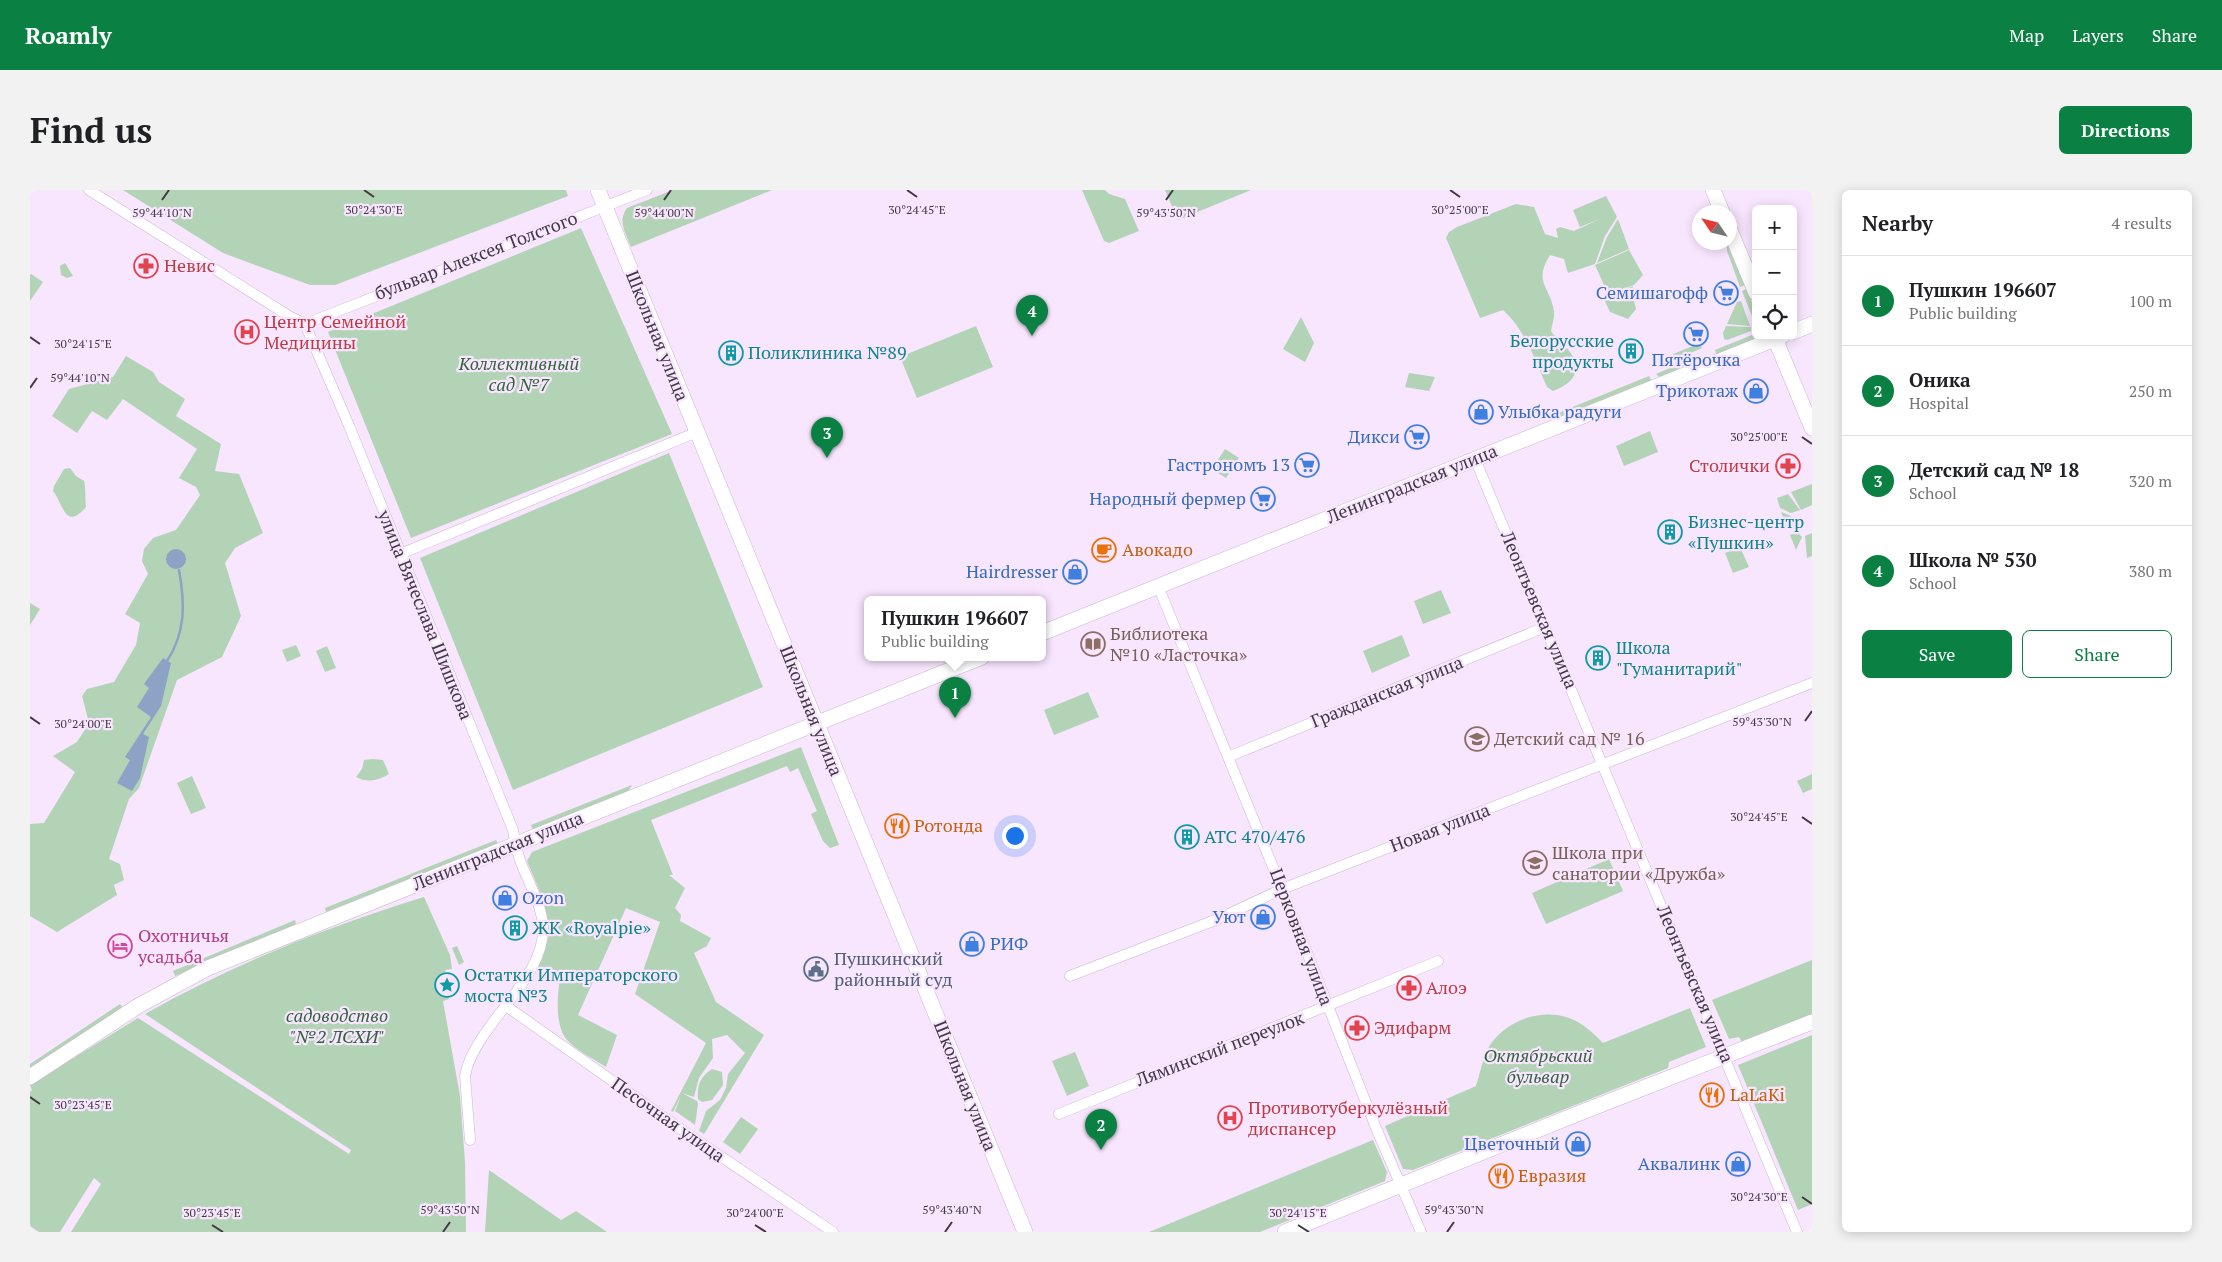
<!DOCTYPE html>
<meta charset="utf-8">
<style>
:root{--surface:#fff;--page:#f2f2f2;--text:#202124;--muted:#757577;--line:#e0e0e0;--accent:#0b8043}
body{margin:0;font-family:"PT Serif",serif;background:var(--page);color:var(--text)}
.controls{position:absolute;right:15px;top:15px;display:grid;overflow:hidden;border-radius:8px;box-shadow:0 2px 12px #0003}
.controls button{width:45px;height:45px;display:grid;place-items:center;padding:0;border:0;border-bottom:1px solid var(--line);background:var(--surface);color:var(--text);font:25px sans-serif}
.compass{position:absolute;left:1662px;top:15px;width:45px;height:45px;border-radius:50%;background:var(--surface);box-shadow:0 2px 12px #0003;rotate:305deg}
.you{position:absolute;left:984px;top:645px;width:18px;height:18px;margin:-12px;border:4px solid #fff;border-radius:50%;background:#1a73e8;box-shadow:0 0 0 8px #1a73e833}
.badge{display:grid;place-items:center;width:32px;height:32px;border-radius:50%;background:var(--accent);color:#fff;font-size:16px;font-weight:700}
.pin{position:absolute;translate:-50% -41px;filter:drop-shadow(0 1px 2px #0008)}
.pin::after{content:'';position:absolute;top:26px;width:18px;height:15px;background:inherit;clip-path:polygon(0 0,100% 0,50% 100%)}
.popup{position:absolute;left:834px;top:406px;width:182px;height:65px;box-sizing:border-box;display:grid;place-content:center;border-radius:8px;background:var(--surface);filter:drop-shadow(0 1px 4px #0005);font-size:16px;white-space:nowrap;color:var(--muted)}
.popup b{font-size:19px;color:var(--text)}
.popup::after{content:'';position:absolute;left:50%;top:100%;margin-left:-10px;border:10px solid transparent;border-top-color:var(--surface)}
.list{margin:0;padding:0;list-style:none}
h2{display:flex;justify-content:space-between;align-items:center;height:65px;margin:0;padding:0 20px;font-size:21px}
h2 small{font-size:16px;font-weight:400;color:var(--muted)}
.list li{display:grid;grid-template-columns:32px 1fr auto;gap:15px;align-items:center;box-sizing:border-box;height:90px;padding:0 20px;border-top:1px solid var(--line)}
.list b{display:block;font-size:19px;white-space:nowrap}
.list p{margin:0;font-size:16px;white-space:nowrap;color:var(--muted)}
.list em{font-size:16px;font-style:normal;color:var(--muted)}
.actions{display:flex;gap:10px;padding:15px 20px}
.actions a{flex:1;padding:11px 0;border:1px solid var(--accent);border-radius:8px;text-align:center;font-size:18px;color:var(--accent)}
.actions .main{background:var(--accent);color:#fff}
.icon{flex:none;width:28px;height:28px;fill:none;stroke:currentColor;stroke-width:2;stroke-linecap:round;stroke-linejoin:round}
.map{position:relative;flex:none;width:1782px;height:1042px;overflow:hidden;border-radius:8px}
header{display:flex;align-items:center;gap:30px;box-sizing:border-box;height:70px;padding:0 25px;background:var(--accent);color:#fff}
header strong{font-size:24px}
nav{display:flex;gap:28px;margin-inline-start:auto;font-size:18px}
.intro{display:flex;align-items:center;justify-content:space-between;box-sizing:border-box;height:120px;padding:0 30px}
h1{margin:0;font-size:35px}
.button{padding:12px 22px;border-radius:8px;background:var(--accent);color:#fff;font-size:18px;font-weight:700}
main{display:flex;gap:30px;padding:0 30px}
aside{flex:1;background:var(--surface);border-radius:8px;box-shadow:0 2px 12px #0003}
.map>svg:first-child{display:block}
</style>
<header>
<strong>Roamly</strong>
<nav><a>Map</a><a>Layers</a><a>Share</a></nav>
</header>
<div class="intro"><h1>Find us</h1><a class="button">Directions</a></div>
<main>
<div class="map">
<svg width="1782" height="1042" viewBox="0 0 1782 1042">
<rect width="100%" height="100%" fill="#f8e5fe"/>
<path fill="#b3d3b6" d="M93 0H536L538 6 305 95H280L193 63Z
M643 0H742L601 57C596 44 587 31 597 18Z
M1052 0H1075L1079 4 1095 9 1109 41 1079 53 1074 51Z
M1135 0H1221L1148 30Z
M1576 6 1587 27 1575 46 1565 74 1538 83 1534 69 1520 65C1503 93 1520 96 1524 121 1525 127 1522 135 1521 141 1526 149 1534 154 1540 162 1554 181 1542 194 1523 201L1517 197C1505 170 1496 141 1473 120L1450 128 1416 48 1419 42 1427 37 1486 14 1504 17 1515 44 1528 48 1526 39 1530 37 1544 41 1572 28 1550 37 1543 20Z
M1588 29 1599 59 1567 73 1577 47Z
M551 38 642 244 381 348 298 142Z
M1697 54 1715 95 1710 97 1697 61Z
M1599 60 1613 85 1604 95 1578 104 1565 75Z
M35 73 43 86 37 88 31 85 30 76Z
M1 84 13 92 0 111V85Z
M1603 96 1602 102 1606 119 1598 129 1580 122 1573 107Z
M1716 99 1726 122V130L1722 126 1712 101Z
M1711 111 1720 136 1697 134 1707 112Z
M1271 127 1284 153 1275 172 1253 159Z
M946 136 963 177 887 208 870 167Z
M1696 136 1721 137V141L1697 150 1694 149 1693 143Z
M1722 145 1725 150 1688 165 1686 164 1685 160Z
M1670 153 1672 158 1645 170 1643 164Z
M96 166 123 182 129 192 155 209 146 226 191 254 185 281 209 284 233 343 205 358 195 373 211 426 192 467 147 490 109 598 99 609 79 669 90 674 94 690 84 695 87 705 27 742 0 726V634L14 633 45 582 23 566 47 552 59 533 52 506 57 499 84 492 106 455 110 433 95 424 118 384 112 371 114 359 123 348 146 340 170 305 166 297 149 288 167 259 93 209 77 230 62 221 47 243 22 226 39 199 83 187Z
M1663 168 1666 174 1630 188 1626 184Z
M1379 183 1405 187 1399 201 1375 197Z
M1619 186 1622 192 1530 229 1527 227 1528 223Z
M1620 241 1628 262 1594 276 1586 256Z
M1195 259 1209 268 1196 288 1182 279Z
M639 263 733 497 483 600 390 368Z
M40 278 46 286 54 291C56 299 55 308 56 317 35 342 33 313 23 301L24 296 34 279Z
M1782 294V315L1771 320 1761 302Z
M1758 304 1770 320 1761 323 1750 318 1747 308Z
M1751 322 1761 326 1764 334 1757 337Z
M1767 342 1772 347 1766 360 1760 345Z
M1782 343V366L1777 368 1775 346Z
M1710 357 1719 377 1703 383 1695 363Z
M1411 400 1421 423 1393 434 1384 411Z
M0 413 10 419 0 435Z
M1372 445 1380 466 1342 483 1333 461Z
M266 455 271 466 257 472 252 460Z
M297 456 306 478 295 482 286 461Z
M1058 502 1069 527 1024 545 1014 520Z
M771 557 809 655 800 658 793 651 781 624 787 621 768 578 760 582 757 576 621 630 643 685H639L655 698 645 718 651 725 650 731 681 748 677 756 664 763 686 812 734 845 674 944 669 941 676 921 690 910 696 898 698 884 715 863 697 845 682 849 683 868 669 888 664 907 652 903 667 911 668 914 665 935 645 921 651 906 643 922 641 921 676 853 605 804 630 732 596 718 548 825 587 845 576 877C564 869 547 861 537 850 525 836 527 806 530 790L506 777C531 739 512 708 497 671L502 662Z
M343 569 353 570 359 584C348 591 337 593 326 587L332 579 334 570Z
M1782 584V599L1773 603 1767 591Z
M162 586 176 618 161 624 147 593Z
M602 595 598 602 503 640 501 635Z
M466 650 468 654 296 722 295 718Z
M1579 669 1593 701 1516 734 1502 703Z
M394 707 420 765 422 779 415 780 417 790H420L421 798H417L419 809 413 811 430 906 435 972 436 1042H41L71 994 64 988 30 1042H9L0 1036V902L2 900 0 895 108 828 319 964 321 960 115 824C203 774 297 737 394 707Z
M265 730 266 734 145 786 143 781Z
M427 756 434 772 429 775 422 758Z
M1782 770V824L1712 852 1709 847 1699 849 1682 810Z
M90 814 93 818 0 880V874Z
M1660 818 1676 857 1639 872 1638 878 1383 980 1373 979 1355 936 1446 896C1450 884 1453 866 1460 855 1478 828 1517 816 1546 831 1557 837 1565 845 1573 853Z
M1782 845V1014L1768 1020 1708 875Z
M1045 862 1059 896 1037 906 1022 871Z
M682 879 692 882 693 895 682 910 672 912 668 909C667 895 670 887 682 879Z
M711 927 728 939 710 964 693 952Z
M1343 950 1357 982 1355 991 1230 1042H1119Z
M459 980 531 1030 546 1021 577 1042H455Z"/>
<path fill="#8ca3c5" d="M136 369a10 10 0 1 1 20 0a10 10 0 1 1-20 0Z
M133 468 141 473 131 516 113 544 119 547 110 588 102 601 87 593 100 570 95 567 121 527 107 517 119 498 114 494Z"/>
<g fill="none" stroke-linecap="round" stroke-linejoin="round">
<path stroke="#8ca3c5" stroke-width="2.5" d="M137 471C156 442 155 413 149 380"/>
<g stroke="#c9b6cf" stroke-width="11">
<path id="street" d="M59 0 259 126 275 134 320 238 483 640C485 651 487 663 491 673 499 693 511 714 513 735 517 789 444 835 435 886L440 950
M275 134 617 0
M1445 269 1767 1042
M370 364 667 242
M1128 396 1252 699 1346 938 1391 1042
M1198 567 1515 437
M1040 786 1188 729 1252 699 1782 493
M476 816 662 947 803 1042
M1029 924 1408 771"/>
</g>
<g stroke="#c9b6cf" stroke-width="16">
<path id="secondary" d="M568 0 995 1042
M1683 0 1692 22
M1700 40 1726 103
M1763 142 1782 134
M1744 146 1782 238
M1012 443 1752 146
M0 887 108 816 178 778 952 467
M1255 1042 1547 924 1782 832"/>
</g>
<use href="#street" stroke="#fff" stroke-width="10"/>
<use href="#secondary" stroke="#fff" stroke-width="15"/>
</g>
<path fill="none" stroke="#403943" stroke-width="2" d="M334 0 344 7M877 0 887 7M1420 0 1430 7M132 10 139 0M634 10 641 0M1136 10 1143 0M0 147 10 154M0 198 7 188M1772 247 1782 254M0 527 10 534M1775 531 1782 521M1772 627 1782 634M0 907 10 914M1772 1007 1782 1014M182 1035 193 1042M725 1035 736 1042M1268 1035 1279 1042M413 1042 420 1032M915 1042 922 1032M1417 1042 1424 1032"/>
<defs>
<g id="pharmacy-ring" transform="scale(1.25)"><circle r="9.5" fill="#f8e5fe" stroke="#e0444e" stroke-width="1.5"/><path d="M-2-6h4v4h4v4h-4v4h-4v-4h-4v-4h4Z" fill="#e0444e"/></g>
<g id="supermarket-ring" transform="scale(1.25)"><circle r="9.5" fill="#f8e5fe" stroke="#3f7fe0" stroke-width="1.5"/><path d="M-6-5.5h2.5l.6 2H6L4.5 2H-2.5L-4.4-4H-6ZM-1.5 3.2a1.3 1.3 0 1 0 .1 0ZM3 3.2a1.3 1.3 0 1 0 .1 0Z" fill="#3f7fe0"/></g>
<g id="hospital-ring" transform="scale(1.25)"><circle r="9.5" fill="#f8e5fe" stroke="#e0444e" stroke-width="1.5"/><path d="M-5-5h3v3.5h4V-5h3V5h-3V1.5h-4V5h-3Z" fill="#e0444e"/></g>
<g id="building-ring" transform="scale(1.25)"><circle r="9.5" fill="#f8e5fe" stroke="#0f9aa8" stroke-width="1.5"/><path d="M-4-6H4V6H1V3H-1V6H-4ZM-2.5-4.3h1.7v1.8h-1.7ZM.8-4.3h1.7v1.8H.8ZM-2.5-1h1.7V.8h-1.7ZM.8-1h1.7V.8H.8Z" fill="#0f9aa8"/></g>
<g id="shop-ring" transform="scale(1.25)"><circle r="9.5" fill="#f8e5fe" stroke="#3f7fe0" stroke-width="1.5"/><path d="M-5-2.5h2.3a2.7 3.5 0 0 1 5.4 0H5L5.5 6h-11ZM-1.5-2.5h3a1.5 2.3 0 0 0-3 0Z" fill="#3f7fe0"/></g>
<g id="cafe-ring" transform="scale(1.25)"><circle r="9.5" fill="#f8e5fe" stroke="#e8710a" stroke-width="1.5"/><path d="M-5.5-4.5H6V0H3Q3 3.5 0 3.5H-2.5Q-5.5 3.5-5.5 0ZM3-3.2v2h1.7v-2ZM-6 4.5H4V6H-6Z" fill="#e8710a"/></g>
<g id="library-ring" transform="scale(1.25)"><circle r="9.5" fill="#f8e5fe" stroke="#8d6e63" stroke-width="1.5"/><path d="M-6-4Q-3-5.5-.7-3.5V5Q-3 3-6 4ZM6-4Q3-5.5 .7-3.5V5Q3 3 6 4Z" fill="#8d6e63"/></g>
<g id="school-ring" transform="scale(1.25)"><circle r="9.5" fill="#f8e5fe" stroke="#8d6e63" stroke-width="1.5"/><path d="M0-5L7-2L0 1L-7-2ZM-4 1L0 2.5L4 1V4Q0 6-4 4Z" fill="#8d6e63"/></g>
<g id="restaurant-ring" transform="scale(1.25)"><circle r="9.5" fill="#f8e5fe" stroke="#e8710a" stroke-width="1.5"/><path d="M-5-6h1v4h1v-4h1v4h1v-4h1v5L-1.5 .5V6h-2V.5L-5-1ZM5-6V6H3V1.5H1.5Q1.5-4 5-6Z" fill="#e8710a"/></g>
<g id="hotel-ring" transform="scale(1.25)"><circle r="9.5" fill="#f8e5fe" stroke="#d1479c" stroke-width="1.5"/><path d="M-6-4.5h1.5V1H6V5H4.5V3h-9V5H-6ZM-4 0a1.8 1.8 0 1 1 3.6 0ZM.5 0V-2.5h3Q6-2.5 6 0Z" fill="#d1479c"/></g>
<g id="civic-ring" transform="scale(1.25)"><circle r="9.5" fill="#f8e5fe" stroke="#5c6f8a" stroke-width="1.5"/><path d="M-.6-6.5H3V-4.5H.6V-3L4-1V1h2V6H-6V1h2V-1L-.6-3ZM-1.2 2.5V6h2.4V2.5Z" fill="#5c6f8a"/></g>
<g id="sight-ring" transform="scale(1.25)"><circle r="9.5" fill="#f8e5fe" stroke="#0f9aa8" stroke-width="1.5"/><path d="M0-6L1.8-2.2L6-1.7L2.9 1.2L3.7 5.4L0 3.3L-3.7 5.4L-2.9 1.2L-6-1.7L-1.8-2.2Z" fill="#0f9aa8"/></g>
</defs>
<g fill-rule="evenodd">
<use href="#pharmacy-ring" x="116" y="76"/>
<use href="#supermarket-ring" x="1696" y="103"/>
<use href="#hospital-ring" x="217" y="142"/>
<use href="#supermarket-ring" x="1666" y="144"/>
<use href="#building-ring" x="1601" y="161"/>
<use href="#building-ring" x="701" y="163"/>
<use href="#shop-ring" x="1726" y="201"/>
<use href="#shop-ring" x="1451" y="222"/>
<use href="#supermarket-ring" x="1387" y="247"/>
<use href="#supermarket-ring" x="1277" y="275"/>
<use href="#pharmacy-ring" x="1758" y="276"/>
<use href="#supermarket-ring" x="1233" y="309"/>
<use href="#building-ring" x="1640" y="342"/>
<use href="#cafe-ring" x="1074" y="360"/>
<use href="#shop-ring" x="1045" y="382"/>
<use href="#library-ring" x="1063" y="454"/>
<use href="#building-ring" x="1568" y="468"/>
<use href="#school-ring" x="1447" y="549"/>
<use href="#restaurant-ring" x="867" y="636"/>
<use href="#building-ring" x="1157" y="647"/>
<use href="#school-ring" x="1505" y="673"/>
<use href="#shop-ring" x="475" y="708"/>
<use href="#shop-ring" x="1233" y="727"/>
<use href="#building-ring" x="485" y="738"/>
<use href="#shop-ring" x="942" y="754"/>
<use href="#hotel-ring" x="90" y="756"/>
<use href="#civic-ring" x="786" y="779"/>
<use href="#sight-ring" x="417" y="795"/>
<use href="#pharmacy-ring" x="1379" y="798"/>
<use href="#pharmacy-ring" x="1327" y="838"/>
<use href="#restaurant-ring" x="1682" y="905"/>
<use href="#hospital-ring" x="1200" y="928"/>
<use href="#shop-ring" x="1548" y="954"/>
<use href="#shop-ring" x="1708" y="974"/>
<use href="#restaurant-ring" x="1471" y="986"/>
</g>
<g text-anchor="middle" stroke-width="4.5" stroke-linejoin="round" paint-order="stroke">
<g font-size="18" fill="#403943" stroke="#f8e5fe">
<text transform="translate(446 66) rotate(-21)" y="6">бульвар Алексея Толстого</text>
<text transform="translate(627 146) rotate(68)" y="6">Школьная улица</text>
<text transform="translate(1382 294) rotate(-22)" y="6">Ленинградская улица</text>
<text transform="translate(1509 420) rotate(67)" y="6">Леонтьевская улица</text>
<text transform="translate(395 425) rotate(68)" y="6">улица Вячеслава Шишкова</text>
<text transform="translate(1357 502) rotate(-22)" y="6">Гражданская улица</text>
<text transform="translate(781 521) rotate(68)" y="6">Школьная улица</text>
<text transform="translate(1410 638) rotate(-21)" y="6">Новая улица</text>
<text transform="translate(468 661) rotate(-22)" y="6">Ленинградская улица</text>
<text transform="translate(1271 747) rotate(69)" y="6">Церковная улица</text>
<text transform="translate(1665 794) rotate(67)" y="6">Леонтьевская улица</text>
<text transform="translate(1190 859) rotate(-21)" y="6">Ляминский переулок</text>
<text transform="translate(935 896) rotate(68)" y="6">Школьная улица</text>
<text transform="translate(638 930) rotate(35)" y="6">Песочная улица</text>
</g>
<g font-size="18" fill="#be3a42" stroke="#f8e5fe" text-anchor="start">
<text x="134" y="82">Невис</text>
<text x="234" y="138">Центр Семейной<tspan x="234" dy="21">Медицины</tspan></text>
<text x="1740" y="282" text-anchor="end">Столички</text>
<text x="1396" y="804">Алоэ</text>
<text x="1344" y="844">Эдифарм</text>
<text x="1218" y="924">Противотуберкулёзный<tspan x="1218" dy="21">диспансер</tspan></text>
</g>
<g font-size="18" fill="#366cbe" stroke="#f8e5fe" text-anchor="end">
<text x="1678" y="109">Семишагофф</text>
<text x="1666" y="176" text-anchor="middle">Пятёрочка</text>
<text x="1708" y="207">Трикотаж</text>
<text x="1468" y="228" text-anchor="start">Улыбка радуги</text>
<text x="1370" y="253">Дикси</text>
<text x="1260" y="281">Гастрономъ 13</text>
<text x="1216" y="315">Народный фермер</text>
<text x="1028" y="388">Hairdresser</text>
<text x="492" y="714" text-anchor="start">Ozon</text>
<text x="1216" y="733">Уют</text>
<text x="960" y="760" text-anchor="start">РИФ</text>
<text x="1530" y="960">Цветочный</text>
<text x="1690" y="980">Аквалинк</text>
</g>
<g font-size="18" fill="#0d838f" stroke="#f8e5fe" text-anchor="start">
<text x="1584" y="157" text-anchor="end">Белорусские<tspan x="1584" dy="21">продукты</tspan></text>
<text x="718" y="169">Поликлиника №89</text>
<text x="1658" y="338">Бизнес-центр<tspan x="1658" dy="21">«Пушкин»</tspan></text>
<text x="1586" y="464">Школа<tspan x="1586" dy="21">"Гуманитарий"</tspan></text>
<text x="1174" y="653">АТС 470/476</text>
<text x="502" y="744">ЖК «Royalpie»</text>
<text x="434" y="791">Остатки Императорского<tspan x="434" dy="21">моста №3</tspan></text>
</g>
<g font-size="18" font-style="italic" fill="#32643b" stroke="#f8e5fe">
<text x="489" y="180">Коллективный<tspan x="489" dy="21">сад №7</tspan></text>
<text x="307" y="832">садоводство<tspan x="307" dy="21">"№2 ЛСХИ"</tspan></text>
<text x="1508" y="872">Октябрьский<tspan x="1508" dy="21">бульвар</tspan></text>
</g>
<g font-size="18" fill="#c56008" stroke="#f8e5fe" text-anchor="start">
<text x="1092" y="366">Авокадо</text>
<text x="884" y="642">Ротонда</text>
<text x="1700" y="911">LaLaKi</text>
<text x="1488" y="992">Евразия</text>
</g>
<g font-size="18" fill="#785e54" stroke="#f8e5fe" text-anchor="start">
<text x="1080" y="450">Библиотека<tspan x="1080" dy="21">№10 «Ласточка»</tspan></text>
<text x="1464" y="555">Детский сад № 16</text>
<text x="1522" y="669">Школа при<tspan x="1522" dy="21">санатории «Дружба»</tspan></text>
</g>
<g font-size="18" fill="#b23c85" stroke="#f8e5fe" text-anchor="start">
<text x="108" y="752">Охотничья<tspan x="108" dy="21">усадьба</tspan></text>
</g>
<g font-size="18" fill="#4e5e75" stroke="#f8e5fe" text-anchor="start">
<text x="804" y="775">Пушкинский<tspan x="804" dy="21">районный суд</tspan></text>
</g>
</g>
<g font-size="12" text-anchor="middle" fill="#403943" stroke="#f8e5fe" stroke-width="4.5" stroke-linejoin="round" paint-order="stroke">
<text x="344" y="24">30°24'30"E</text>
<text x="887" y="24">30°24'45"E</text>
<text x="1430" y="24">30°25'00"E</text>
<text x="132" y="27">59°44'10"N</text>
<text x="634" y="27">59°44'00"N</text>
<text x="1136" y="27">59°43'50"N</text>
<text x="53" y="158">30°24'15"E</text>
<text x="50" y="192">59°44'10"N</text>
<text x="1729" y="251">30°25'00"E</text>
<text x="1732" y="536">59°43'30"N</text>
<text x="53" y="538">30°24'00"E</text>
<text x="1729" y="631">30°24'45"E</text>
<text x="53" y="919">30°23'45"E</text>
<text x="1729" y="1011">30°24'30"E</text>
<text x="420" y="1024">59°43'50"N</text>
<text x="922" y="1024">59°43'40"N</text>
<text x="1424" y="1024">59°43'30"N</text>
<text x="182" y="1027">30°23'45"E</text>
<text x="725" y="1027">30°24'00"E</text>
<text x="1268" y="1027">30°24'15"E</text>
</g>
</svg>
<div class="controls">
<button>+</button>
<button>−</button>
<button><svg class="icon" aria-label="locate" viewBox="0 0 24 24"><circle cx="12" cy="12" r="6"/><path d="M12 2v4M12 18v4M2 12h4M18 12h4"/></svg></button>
</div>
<svg class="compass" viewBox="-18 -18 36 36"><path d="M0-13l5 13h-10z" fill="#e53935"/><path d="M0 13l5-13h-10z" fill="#757577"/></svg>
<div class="you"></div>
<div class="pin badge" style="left:925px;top:528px">1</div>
<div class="popup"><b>Пушкин 196607</b>Public building</div>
<div class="pin badge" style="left:1071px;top:960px">2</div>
<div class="pin badge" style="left:797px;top:268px">3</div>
<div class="pin badge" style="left:1002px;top:146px">4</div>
</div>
<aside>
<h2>Nearby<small>4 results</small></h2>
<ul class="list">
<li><span class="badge">1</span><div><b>Пушкин 196607</b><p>Public building</p></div><em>100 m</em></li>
<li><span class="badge">2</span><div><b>Оника</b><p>Hospital</p></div><em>250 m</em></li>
<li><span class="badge">3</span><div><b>Детский сад № 18</b><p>School</p></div><em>320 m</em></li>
<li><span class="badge">4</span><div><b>Школа № 530</b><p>School</p></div><em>380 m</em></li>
</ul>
<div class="actions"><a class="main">Save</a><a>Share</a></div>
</aside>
</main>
